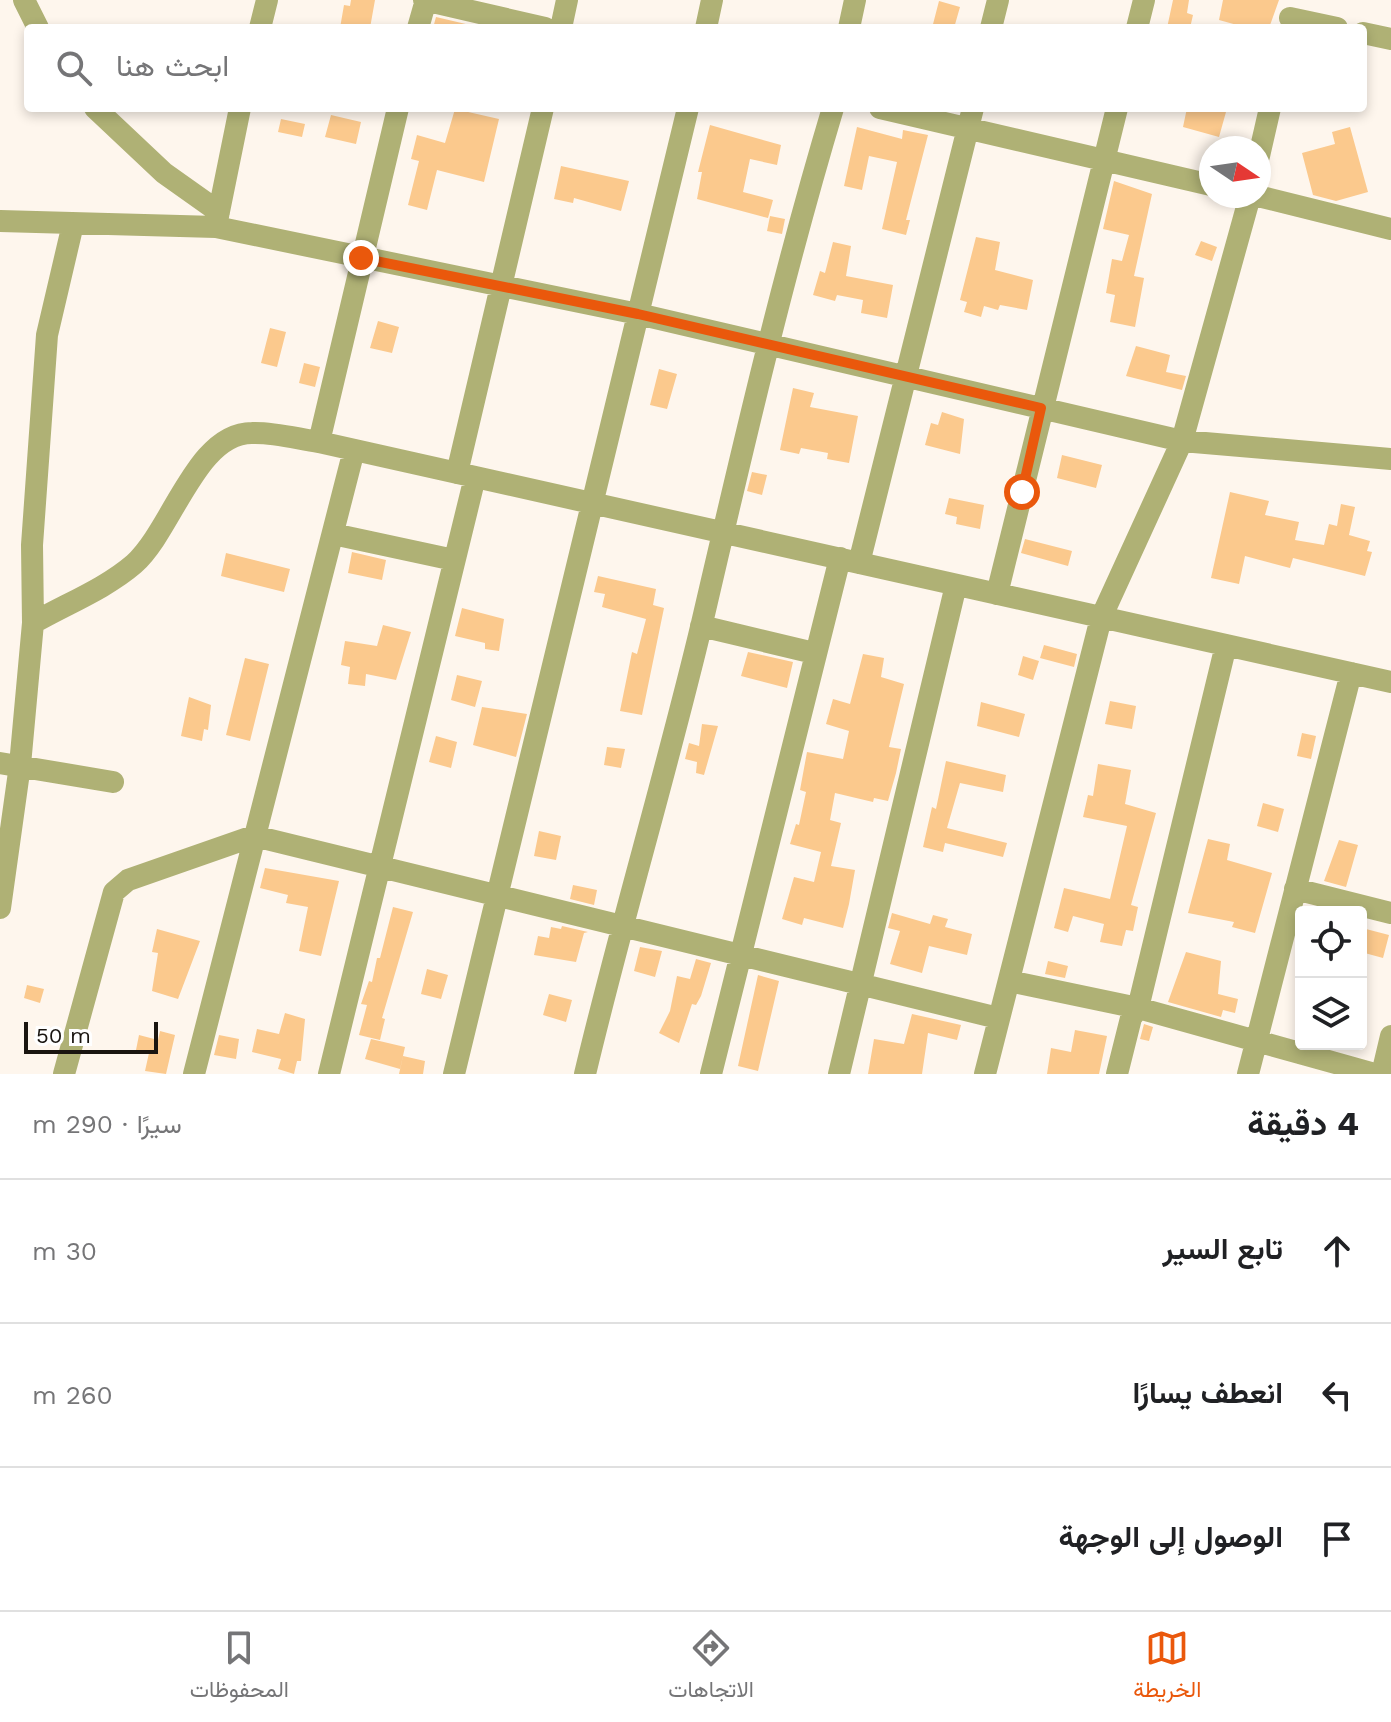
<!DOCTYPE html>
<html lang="ar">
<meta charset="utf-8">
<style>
:root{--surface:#fff;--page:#f6f6f6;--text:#202124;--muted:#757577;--line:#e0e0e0;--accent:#ea580c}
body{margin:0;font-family:"Work Sans",Vazirmatn,sans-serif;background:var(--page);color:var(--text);direction:rtl}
.controls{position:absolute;right:24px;bottom:24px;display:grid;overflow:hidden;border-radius:8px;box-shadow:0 4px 12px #0003}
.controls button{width:72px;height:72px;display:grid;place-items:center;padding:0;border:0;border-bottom:2px solid var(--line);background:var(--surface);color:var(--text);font:40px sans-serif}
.compass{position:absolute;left:1199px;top:136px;width:72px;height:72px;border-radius:50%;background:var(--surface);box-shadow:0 4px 12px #0003;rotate:103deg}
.scale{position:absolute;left:24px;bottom:20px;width:134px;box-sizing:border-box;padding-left:8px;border:4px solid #1a1510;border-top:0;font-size:22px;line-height:28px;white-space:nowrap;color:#1a1510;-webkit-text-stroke:6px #fff;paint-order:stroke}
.stop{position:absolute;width:24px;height:24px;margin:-18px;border:6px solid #ea580c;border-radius:50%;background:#fff}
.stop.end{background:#ea580c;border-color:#fff;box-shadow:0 2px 8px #0008}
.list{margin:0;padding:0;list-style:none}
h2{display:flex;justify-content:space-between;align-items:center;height:104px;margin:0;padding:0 32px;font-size:34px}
h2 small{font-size:26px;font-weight:400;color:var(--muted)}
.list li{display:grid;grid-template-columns:52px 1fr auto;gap:24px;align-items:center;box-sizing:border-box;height:144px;padding:0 32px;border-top:2px solid var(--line)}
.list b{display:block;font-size:30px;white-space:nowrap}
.list em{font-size:26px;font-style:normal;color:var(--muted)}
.icon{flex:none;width:44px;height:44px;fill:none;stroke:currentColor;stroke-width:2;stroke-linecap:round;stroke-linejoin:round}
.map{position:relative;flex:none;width:1391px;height:1074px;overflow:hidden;direction:ltr}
.search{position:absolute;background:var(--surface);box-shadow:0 4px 12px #0003;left:24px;right:24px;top:24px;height:88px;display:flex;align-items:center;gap:20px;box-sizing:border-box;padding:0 28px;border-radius:8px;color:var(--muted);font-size:30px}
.sheet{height:536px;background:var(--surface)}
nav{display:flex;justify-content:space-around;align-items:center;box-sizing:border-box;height:112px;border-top:2px solid var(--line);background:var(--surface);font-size:22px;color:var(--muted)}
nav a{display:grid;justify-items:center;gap:4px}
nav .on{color:var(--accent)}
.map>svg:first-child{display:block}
</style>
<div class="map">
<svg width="1391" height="1074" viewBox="0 0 1391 1074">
<rect width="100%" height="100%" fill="#fef6ed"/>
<path fill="#fbc98d" d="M351 0H375L370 28H340L344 5 350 6Z
M1173 0H1189L1187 13 1193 15 1190 28H1167Z
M1223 0H1279L1269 28H1248L1219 20Z
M939 1 960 7 954 28H932Z
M436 17 470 25 469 28H433Z
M1187 108 1226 112 1219 137 1183 127Z
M455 109 499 119 484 182 437 170 427 210 408 205 419 161 411 159 417 135 445 143Z
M331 115 361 122 356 144 325 137Z
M281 119 305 124 302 137 278 132Z
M710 125 781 145 777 165 750 159 743 192 773 200 768 218 697 199 702 172H698Z
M857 127 902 139 903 130 928 135 906 220H910L906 235 882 229 897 162 869 156 862 190 844 186Z
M1350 127 1368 192 1336 201 1313 195 1302 153 1335 144 1332 132Z
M561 166 629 181 621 211 574 198 573 203 554 199Z
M1114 181 1152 194 1134 276 1144 278 1135 327 1110 322 1115 295 1106 293 1112 259 1122 261 1129 235 1103 229Z
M770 216 785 219 782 234 767 231Z
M976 237 1000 242 995 270 1033 280 1027 310 1000 305 998 310 984 306 981 317 964 312 967 302 960 300Z
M1201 241 1217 247 1212 261 1195 255Z
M833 242 851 246 846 276 893 285 887 318 861 313 863 300 837 295 835 301 813 295 820 271 825 273Z
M378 321 399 327 392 353 370 348Z
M270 328 286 332 277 367 261 363Z
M1136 346 1170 355 1166 372 1186 376 1182 390 1126 376Z
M304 363 320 367 315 387 299 383Z
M659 369 677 374 667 409 650 405Z
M793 388 814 393 810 407 858 416 849 463 827 459 828 453 801 448 799 454 780 450Z
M942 412 964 419 960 454 925 445 931 423 938 425Z
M1062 455 1102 465 1096 488 1057 478Z
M752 472 767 475 762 495 747 491Z
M1230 492 1269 501 1265 515 1299 522 1295 540 1324 545 1329 524 1337 526 1341 504 1355 507 1349 535 1370 541 1367 551 1372 552 1365 576 1293 558 1290 568 1245 556 1239 584 1211 578Z
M949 498 984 505 980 529 956 524 957 517 945 514Z
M1025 539 1072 551 1068 566 1021 553Z
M352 552 386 560 382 580 348 573Z
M226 553 290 569 284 592 221 576Z
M598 576 656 589 653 605 664 608 642 715 620 711 632 652 637 654 646 619 602 607 605 594 594 592Z
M462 608 504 619 499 651 485 649V643L455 636Z
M383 625 411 632 396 680 366 674 365 686 348 684 350 667 341 665 345 641 377 646Z
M1044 645 1077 654 1074 667 1040 658Z
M748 652 793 662 787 688 741 676Z
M863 654 884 658 881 677 904 684 889 747 901 749 896 773 888 801 874 798 873 802 835 793 830 820 841 823 831 866 855 870 849 904 843 928 804 918 802 925 782 919 794 877 814 882 821 852 790 844 796 824 799 825 806 792 800 790 807 752 843 759 849 731 826 724 833 699 850 704Z
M1023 656 1039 661 1033 680 1018 675Z
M245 658 269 664 250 741 226 735Z
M457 675 482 681 475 707 451 700Z
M189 697 211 705 208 730 204 729 202 741 181 736Z
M1110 701 1136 706 1132 729 1105 724Z
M981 702 1025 714 1019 737 977 726Z
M482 707 527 714 516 757 473 745Z
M702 724 718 726 704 775 696 773 697 762 685 759 689 743 699 746Z
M1302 733 1316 736 1311 759 1297 756Z
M436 736 457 742 451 768 429 762Z
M607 747 625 749 621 768 604 765Z
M946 761 1006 775 1003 792 960 783 947 828 1007 843 1003 857 945 843 943 852 923 847 932 807 936 809Z
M1098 764 1131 770 1125 804 1156 813 1131 905 1138 907 1133 931 1126 930 1122 946 1100 942 1104 924 1073 916 1068 932 1054 928 1064 888 1110 899 1127 826 1083 817 1088 795 1093 796Z
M1263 803 1284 809 1278 832 1257 826Z
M539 831 561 836 556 860 534 856Z
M1208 839 1230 844 1227 860 1272 873 1255 933 1232 927 1234 922 1188 913Z
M1339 840 1358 845 1346 887 1324 881Z
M265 868 339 881 321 956 299 951 308 907 286 903 288 895 260 888Z
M573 885 597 890 594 905 570 899Z
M393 907 413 912 382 1018 385 1019 380 1040 359 1035 367 1005 361 1004 369 981 372 982 377 958H380Z
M892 913 930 924 933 915 948 919 945 927 972 934 967 955 929 946 922 973 890 964 900 931 888 928Z
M562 926 588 932 584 933 576 962 534 955 538 936 549 938 551 927 561 929Z
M157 929 200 941 178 999 152 991 158 953 152 952Z
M1366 929 1389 935 1383 958 1361 952Z
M640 947 662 951 655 977 634 971Z
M1186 952 1221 961 1218 994 1238 999 1235 1013 1223 1010 1221 1017 1168 1002Z
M696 959 711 963 701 996 696 1005 692 1004 679 1043 659 1033 670 1011 677 976 690 979Z
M1048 961 1068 966 1065 978 1045 974Z
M427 969 448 975 441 999 421 994Z
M758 975 779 981 758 1071 738 1066Z
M27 985 44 989 40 1003 24 998Z
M549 994 572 1000 566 1022 543 1015Z
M285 1013 305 1019 301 1061H297L294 1074 278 1069 281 1059 252 1052 257 1029 279 1034Z
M912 1014 961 1025 957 1040 928 1033 922 1074H868L874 1039 904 1044Z
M1144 1024 1153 1027 1149 1041 1140 1039Z
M1075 1030 1107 1036 1099 1074H1047L1051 1048 1071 1052Z
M160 1031 175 1035 166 1074 145 1071 149 1053 136 1050 139 1035 158 1040Z
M219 1035 239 1039 236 1059 214 1055Z
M371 1039 405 1047 400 1069 365 1059Z
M403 1056 425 1061 423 1074H399Z"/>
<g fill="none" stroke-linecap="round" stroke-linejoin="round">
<path stroke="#afb175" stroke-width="22" d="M24 0 38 28
M424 0 545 28
M1290 18 1337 28
M260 28 267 0
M418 28 426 0
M561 28 567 0
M706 28 712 0
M849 28 855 0
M991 28 998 0
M1137 28 1144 0
M1363 33 1391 39
M95 108 164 173 219 212
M880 108 1211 185
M1259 156 1270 108
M1258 196 1391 229
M0 221 216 227 638 314 1182 441 1391 459
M216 226 240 108
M319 442 398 108
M457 473 543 108
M333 534 454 560
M859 563 973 108
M997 594 1117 108
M33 623C66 604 105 589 134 564 173 529 196 433 252 433 274 432 298 439 319 442L1391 682
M701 626 814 653
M0 763 113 782
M1295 889 1391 913
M0 908 20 765 33 623 32 545 47 335 73 224
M1009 981 1138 1008 1375 1074
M64 1074 114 892 128 880 254 836 998 1018
M194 1074 354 450
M329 1074 475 477
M454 1074 688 108
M585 1074C621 923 666 774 702 623 742 451 782 278 833 108
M711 1074 840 558
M839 1074 956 585
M985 1074 1101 618 1182 441 1250 196
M1117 1074 1131 1018 1138 1008 1226 645
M1248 1074 1351 673
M1382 1074 1391 1036"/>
</g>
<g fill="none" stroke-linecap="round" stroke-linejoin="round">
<path stroke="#ea580c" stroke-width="10" d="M361 258 638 314 1041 408 1022 492"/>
</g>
</svg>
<div class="controls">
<button><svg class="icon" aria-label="locate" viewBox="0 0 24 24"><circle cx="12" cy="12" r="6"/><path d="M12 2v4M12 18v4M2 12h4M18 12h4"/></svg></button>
<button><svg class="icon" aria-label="layers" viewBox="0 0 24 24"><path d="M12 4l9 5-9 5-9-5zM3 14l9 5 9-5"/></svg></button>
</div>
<svg class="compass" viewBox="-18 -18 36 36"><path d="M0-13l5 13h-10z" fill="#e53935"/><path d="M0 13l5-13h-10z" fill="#757577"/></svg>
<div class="scale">50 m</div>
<div class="stop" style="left:1022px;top:492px"></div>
<div class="stop end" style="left:361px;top:258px"></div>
<div class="search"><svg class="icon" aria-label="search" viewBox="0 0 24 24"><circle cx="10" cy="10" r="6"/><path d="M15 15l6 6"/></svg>ابحث هنا</div>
</div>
<section class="sheet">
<h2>4 دقيقة<small>سيرًا · 290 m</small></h2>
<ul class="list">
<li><svg class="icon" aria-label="ahead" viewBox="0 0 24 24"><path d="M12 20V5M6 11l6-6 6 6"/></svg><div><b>تابع السير</b></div><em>30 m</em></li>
<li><svg class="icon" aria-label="left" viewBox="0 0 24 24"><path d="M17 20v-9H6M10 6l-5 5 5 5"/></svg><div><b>انعطف يسارًا</b></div><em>260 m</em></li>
<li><svg class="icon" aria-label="arrive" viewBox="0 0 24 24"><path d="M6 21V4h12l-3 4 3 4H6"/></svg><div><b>الوصول إلى الوجهة</b></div></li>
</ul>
</section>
<nav>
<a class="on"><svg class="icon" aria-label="map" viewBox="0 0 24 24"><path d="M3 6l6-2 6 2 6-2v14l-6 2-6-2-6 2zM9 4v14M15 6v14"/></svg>الخريطة</a>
<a><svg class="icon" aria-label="directions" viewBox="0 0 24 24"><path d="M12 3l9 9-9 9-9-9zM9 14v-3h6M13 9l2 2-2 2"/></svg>الاتجاهات</a>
<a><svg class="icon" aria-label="saved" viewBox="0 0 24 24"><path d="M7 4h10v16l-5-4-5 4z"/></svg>المحفوظات</a>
</nav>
